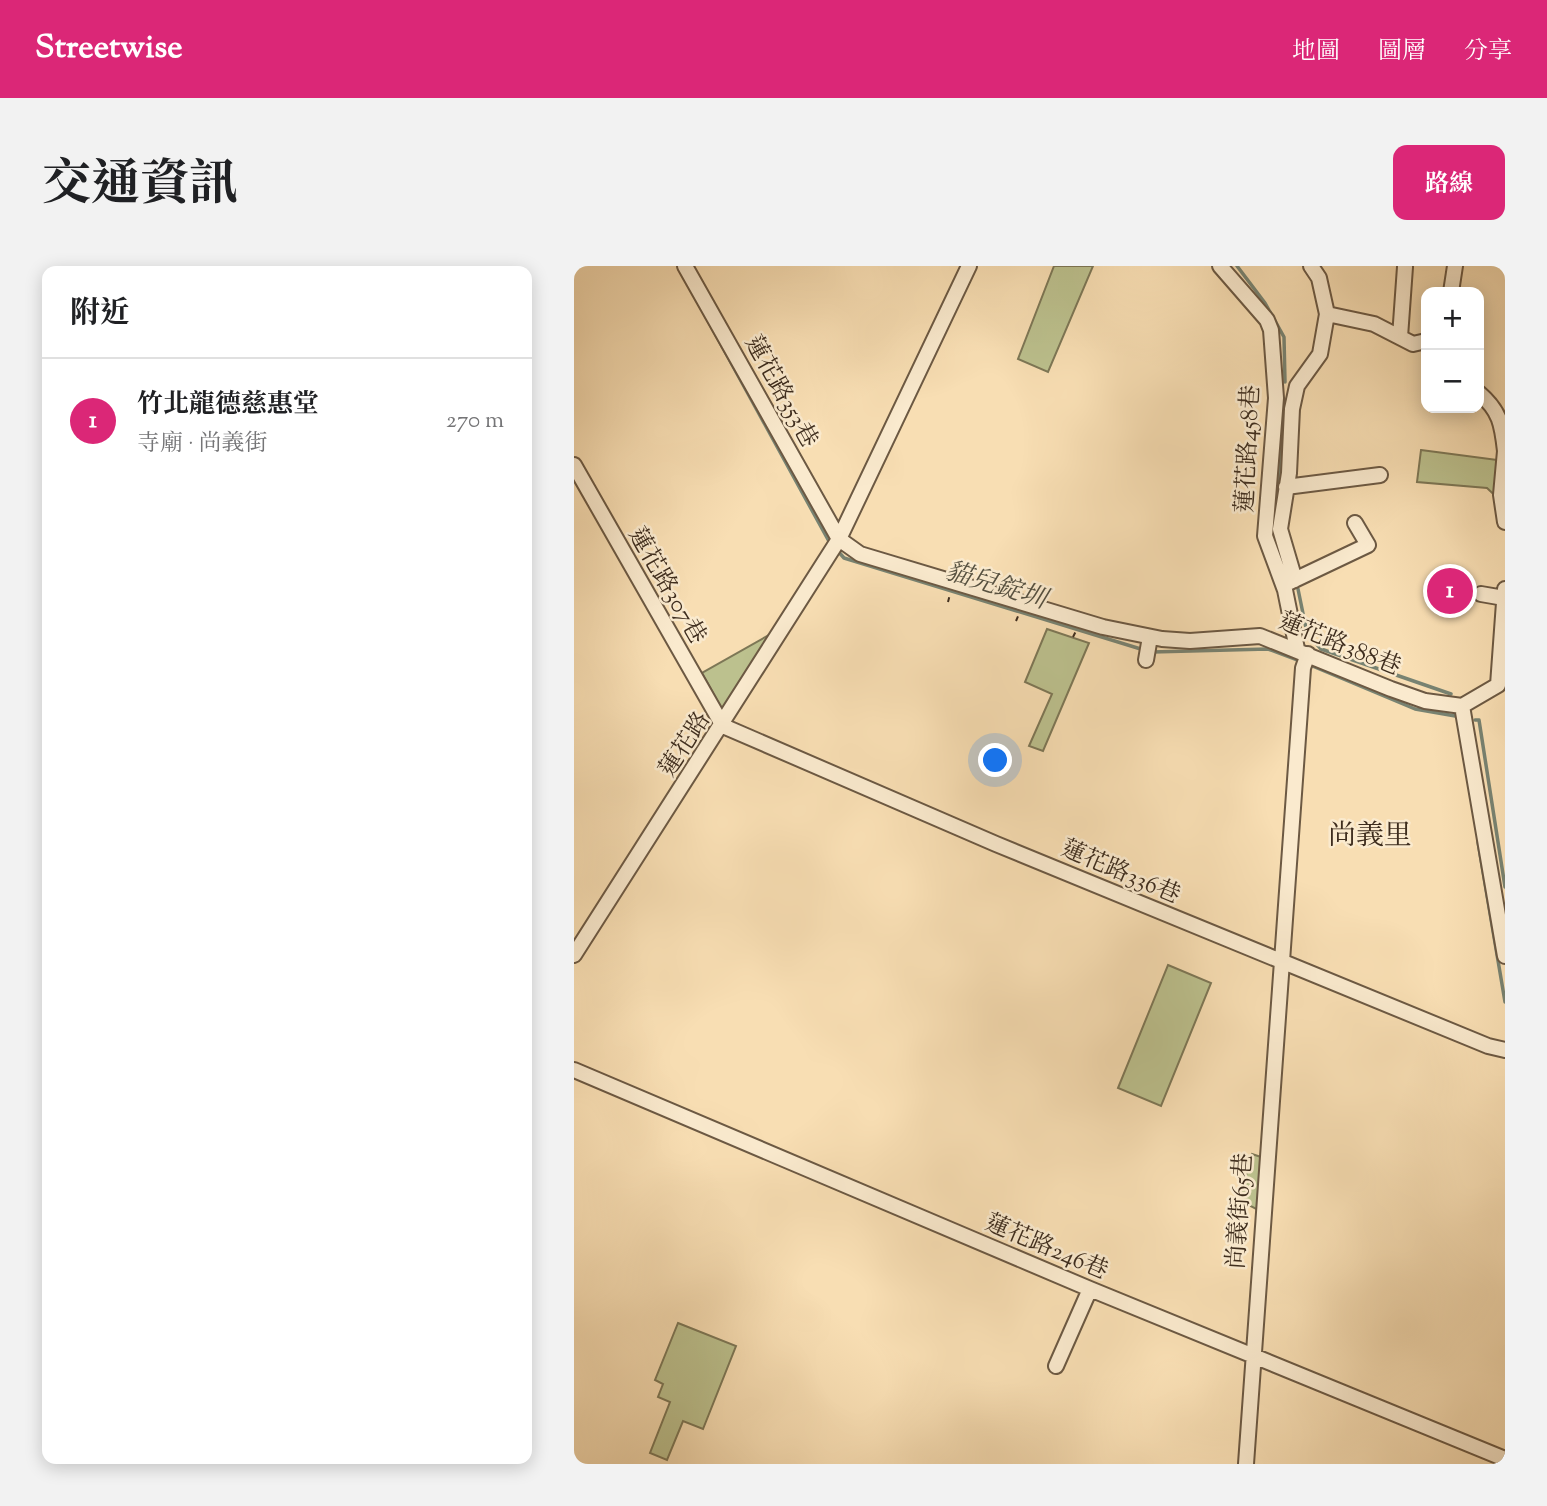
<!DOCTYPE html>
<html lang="zh-TW">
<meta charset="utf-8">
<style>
:root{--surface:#fff;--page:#f2f2f2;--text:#202124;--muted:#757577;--line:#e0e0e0;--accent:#db2777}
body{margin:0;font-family:"Sorts Mill Goudy","Noto Serif TC",serif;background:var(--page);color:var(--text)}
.controls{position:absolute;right:21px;top:21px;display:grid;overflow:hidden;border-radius:14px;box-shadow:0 4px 18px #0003}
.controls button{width:63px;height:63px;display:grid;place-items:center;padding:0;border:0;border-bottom:2px solid var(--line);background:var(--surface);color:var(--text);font:35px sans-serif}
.you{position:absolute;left:422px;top:495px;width:24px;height:24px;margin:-18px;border:5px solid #fff;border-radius:50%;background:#1a73e8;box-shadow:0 0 0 10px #1a73e833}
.badge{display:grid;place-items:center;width:46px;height:46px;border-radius:50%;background:var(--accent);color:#fff;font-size:23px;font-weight:700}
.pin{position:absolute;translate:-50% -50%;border:4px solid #fff;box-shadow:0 2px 7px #0006}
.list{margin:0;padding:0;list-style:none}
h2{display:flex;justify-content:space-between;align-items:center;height:91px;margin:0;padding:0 28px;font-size:30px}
h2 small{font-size:23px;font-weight:400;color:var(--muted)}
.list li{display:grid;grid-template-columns:46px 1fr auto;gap:21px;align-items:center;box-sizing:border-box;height:126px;padding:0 28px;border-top:2px solid var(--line)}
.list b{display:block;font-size:26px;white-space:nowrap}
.list p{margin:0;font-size:23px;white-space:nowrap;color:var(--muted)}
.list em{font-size:23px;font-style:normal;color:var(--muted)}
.map{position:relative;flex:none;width:931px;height:1198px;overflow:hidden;border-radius:14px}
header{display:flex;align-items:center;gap:42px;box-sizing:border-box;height:98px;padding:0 35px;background:var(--accent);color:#fff}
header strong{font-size:33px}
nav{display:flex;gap:38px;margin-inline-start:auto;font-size:24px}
.intro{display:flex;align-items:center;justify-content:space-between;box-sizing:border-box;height:168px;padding:0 42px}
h1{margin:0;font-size:49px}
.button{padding:18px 32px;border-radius:14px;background:var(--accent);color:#fff;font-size:24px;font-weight:700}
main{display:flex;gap:42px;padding:0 42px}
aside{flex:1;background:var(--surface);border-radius:14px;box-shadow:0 4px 18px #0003}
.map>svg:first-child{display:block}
</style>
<header>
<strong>Streetwise</strong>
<nav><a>地圖</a><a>圖層</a><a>分享</a></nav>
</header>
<div class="intro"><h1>交通資訊</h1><a class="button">路線</a></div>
<main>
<aside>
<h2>附近<small></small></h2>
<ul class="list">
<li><span class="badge">1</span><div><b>竹北龍德慈惠堂</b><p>寺廟 · 尚義街</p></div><em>270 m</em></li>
</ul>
</aside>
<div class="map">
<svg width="931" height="1198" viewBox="0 0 931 1198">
<rect width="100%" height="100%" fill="#f8deb3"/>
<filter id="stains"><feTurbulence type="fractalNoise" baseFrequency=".00286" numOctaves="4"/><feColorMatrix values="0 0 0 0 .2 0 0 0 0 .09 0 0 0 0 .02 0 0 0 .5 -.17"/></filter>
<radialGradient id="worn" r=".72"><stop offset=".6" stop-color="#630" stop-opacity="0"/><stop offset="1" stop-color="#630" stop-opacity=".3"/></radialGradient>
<path fill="#bcc18e" stroke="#7d7756" stroke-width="2" d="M480 0H519L474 106 444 93Z
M847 184 931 195V239L913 222 843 216Z
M473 363 515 377 469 485 455 480 478 428 451 416Z
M195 369V375L149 445 128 407Z
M594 699 637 717 587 840 544 822Z
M678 888 690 892 686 945 665 934Z
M104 1057 162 1080 129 1163 109 1155 93 1194 76 1187 96 1136 84 1131 89 1118 81 1114Z"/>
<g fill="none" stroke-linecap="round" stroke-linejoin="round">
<path stroke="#788372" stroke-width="3.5" d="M663 0 691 37 710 71 711 116
M121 31 257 279
M703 236 711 137
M263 284 270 292 570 384
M724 323 733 367 747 383 877 428
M578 386 694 383 729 396
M736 399 841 443 887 451
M901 454H905L931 621
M904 576 931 736"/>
<g stroke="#6c5943" stroke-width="18">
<path id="minor" d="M111 0 265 273 286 288 529 361 588 373 616 375 686 370 817 423 851 435 888 440
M646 0 693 54 697 64 702 132 691 270 711 324 723 383
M877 26 881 0
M753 48 800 58 839 78 852 75
M826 71 831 1
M905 127C926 145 928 158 931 185
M931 185 927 229 931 256
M0 199 149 460 422 578 914 780 931 784
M712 221 806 209
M721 314 706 263 715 207 718 143 723 120 746 88 753 48 745 12 737 0
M714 317 794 279 781 257
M907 328 930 332
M572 394 576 371
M924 419 931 323
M888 440 931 690
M888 440 924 419
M0 689 265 273 395 0
M0 804 516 1023 931 1193
M482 1100 516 1023
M672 1198 729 402 734 388"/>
</g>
<path stroke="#3e2d1e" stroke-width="2" stroke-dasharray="5 3.5" stroke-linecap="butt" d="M374 336 376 328
M442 355 445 348
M499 371 502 365"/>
<use href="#minor" stroke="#faeace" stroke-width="14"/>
</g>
<g text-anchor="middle" stroke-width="5" stroke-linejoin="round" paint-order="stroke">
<g font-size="24" fill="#3e2d1e" stroke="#faeace">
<text transform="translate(208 125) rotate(61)" y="8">蓮花路353巷</text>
<text transform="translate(673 183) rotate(-87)" y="8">蓮花路458巷</text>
<text transform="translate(94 319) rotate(60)" y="8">蓮花路307巷</text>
<text transform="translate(766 377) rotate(22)" y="8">蓮花路388巷</text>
<text transform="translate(110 478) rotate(-57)" y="8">蓮花路</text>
<text transform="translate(547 605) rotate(23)" y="8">蓮花路336巷</text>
<text transform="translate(665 945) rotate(-86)" y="8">尚義街65巷</text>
<text transform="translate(473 980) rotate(23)" y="8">蓮花路246巷</text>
</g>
<g font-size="26" font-style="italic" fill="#565141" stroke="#faeace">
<text transform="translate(422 318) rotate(17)" y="9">貓兒錠圳</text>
</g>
<g font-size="28" fill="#3e2d1e" stroke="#faeace">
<text x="796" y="578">尚義里</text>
</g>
</g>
<rect width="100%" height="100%" filter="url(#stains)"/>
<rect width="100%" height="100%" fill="url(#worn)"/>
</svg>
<div class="controls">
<button>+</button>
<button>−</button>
</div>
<div class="you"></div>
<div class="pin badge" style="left:876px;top:325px">1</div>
</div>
</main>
